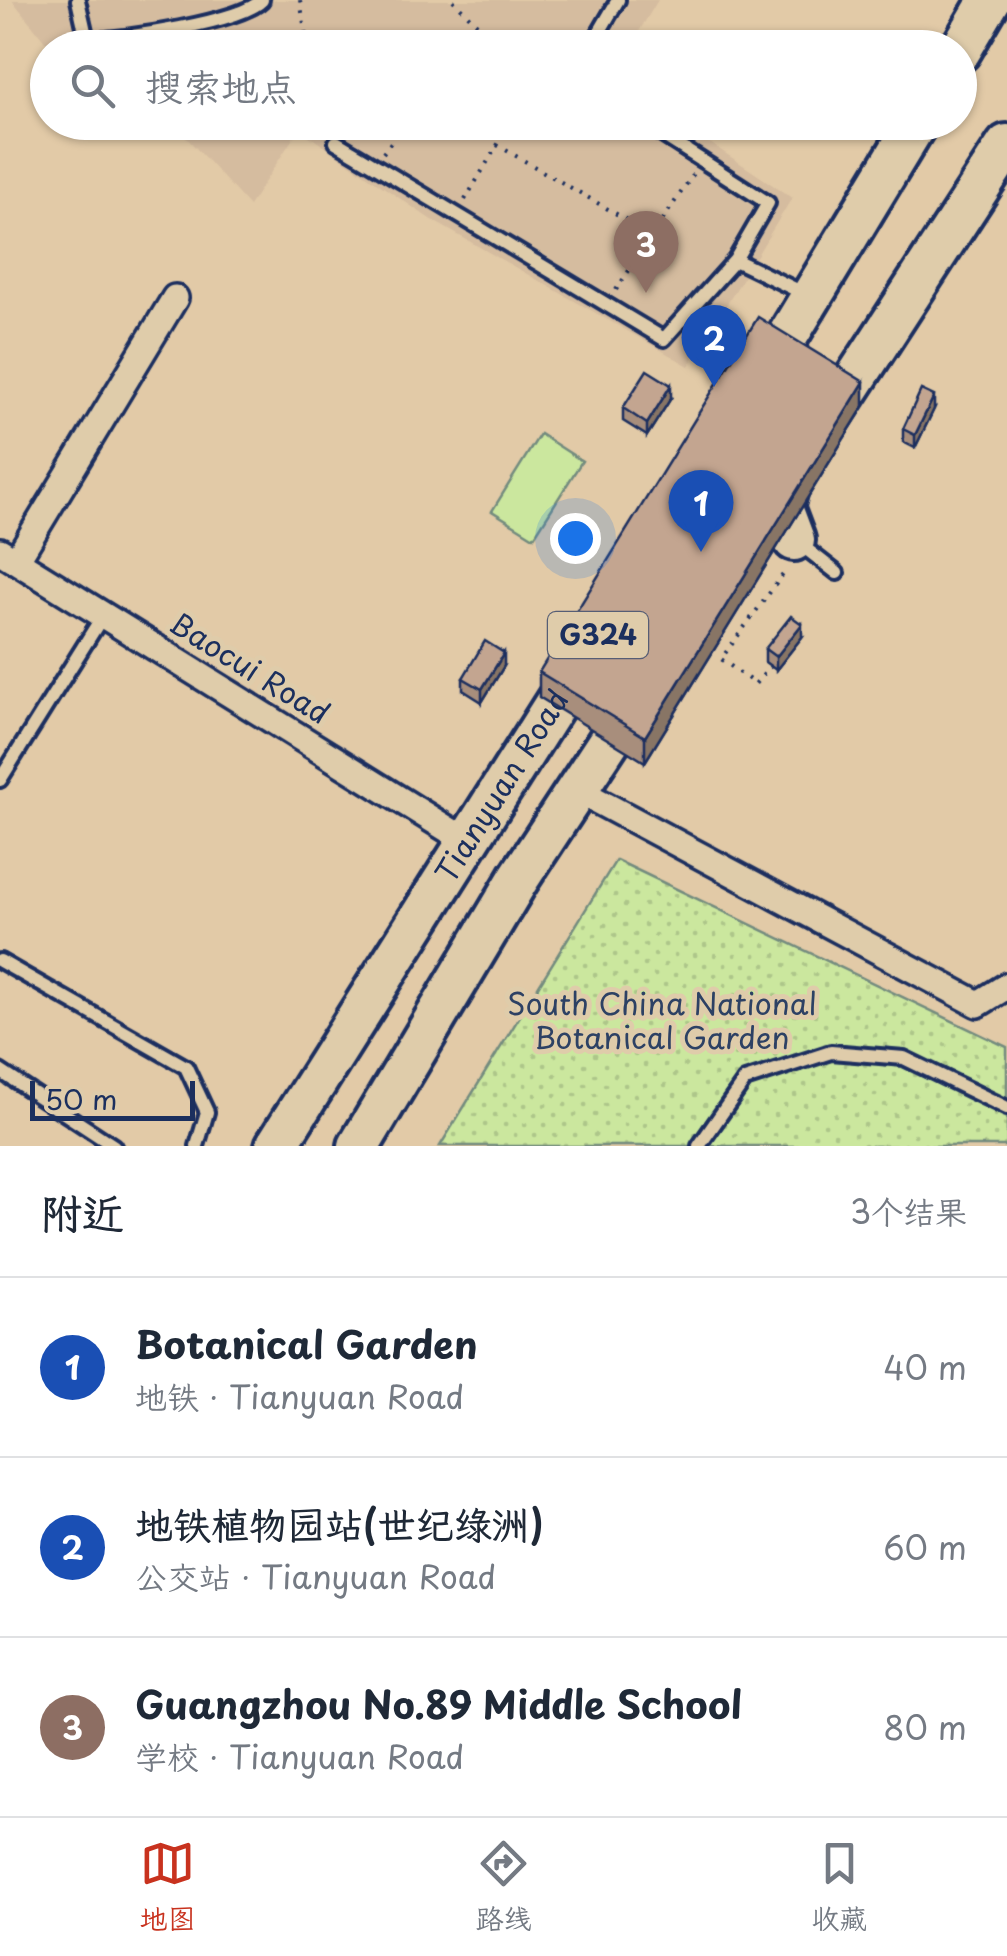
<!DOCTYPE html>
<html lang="zh">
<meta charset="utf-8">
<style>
:root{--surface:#fff;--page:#f6f6f7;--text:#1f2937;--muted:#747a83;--line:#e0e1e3;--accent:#c8321e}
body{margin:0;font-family:"Playpen Sans","LXGW WenKai TC",sans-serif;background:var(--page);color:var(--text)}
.scale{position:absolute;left:30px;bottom:25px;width:165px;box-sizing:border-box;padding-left:10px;border:5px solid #1b2f5e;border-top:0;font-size:28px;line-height:35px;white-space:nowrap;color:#1b2f5e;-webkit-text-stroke:8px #dfccaa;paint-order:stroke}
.you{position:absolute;left:575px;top:538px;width:35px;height:35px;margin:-25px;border:8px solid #fff;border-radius:50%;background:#1a73e8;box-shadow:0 0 0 15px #1a73e833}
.badge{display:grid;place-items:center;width:65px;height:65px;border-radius:50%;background:var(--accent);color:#fff;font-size:32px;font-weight:700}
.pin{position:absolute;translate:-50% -82px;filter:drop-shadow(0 2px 5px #0008)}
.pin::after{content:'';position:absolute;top:52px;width:35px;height:30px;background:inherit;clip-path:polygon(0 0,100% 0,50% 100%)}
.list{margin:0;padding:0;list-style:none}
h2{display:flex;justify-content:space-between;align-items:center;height:130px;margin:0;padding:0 40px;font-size:42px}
h2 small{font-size:32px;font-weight:400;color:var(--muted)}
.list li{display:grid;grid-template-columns:65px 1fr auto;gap:30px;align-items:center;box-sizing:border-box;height:180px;padding:0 40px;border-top:2px solid var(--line)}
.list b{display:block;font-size:38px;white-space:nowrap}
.list p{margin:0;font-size:32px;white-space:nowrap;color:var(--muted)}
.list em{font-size:32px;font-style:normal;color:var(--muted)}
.icon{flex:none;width:55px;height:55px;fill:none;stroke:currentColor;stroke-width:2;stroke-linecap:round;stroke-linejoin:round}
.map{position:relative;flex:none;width:1007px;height:1146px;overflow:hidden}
.search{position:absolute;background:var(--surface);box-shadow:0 2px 8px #0004;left:30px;right:30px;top:30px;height:110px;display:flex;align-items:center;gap:25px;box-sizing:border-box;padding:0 35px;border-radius:55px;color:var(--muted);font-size:38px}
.sheet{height:670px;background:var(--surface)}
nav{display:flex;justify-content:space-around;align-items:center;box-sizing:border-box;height:140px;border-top:2px solid var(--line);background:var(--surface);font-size:28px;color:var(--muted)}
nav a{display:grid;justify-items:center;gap:5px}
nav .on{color:var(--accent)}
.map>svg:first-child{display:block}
</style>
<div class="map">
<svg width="1007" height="1146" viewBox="0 0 1007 1146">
<defs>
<pattern id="green-dots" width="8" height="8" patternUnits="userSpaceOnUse" patternTransform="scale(2.5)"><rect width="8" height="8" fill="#cbe79e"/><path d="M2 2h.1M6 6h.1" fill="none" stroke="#aec68a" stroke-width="1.8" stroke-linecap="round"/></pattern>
</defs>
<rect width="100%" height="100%" fill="#e2caa7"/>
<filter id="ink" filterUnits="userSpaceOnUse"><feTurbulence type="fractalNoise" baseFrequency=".01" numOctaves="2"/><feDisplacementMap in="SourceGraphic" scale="20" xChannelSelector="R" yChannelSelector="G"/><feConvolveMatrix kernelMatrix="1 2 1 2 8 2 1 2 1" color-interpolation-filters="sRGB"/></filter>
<g filter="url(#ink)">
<path fill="#d5bc9f" d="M12 0H658L629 48 50 47Z
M111 123H680L792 198 689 366 430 219 299 129 249 206 175 125 121 135Z"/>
<path fill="url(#green-dots)" stroke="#738b7e" stroke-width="2.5" d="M616 860 1007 1047V1146H440Z"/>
<path fill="#cbe79e" stroke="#738b7e" stroke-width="2.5" d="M540 434 582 461 534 537 492 511Z"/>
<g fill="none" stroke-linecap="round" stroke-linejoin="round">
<g stroke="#1b2f5e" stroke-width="20">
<path id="service" d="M78 0 87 40C121 40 241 22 262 0
M590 48 618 0
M642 122 768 203 735 260 805 294
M336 142 664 339 735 260
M800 544 837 573
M0 780 102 617
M0 961 186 1067 207 1112 197 1146
M0 1071 114 1146
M699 1146 745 1080 831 1052 904 1058 1007 1108"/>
</g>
<g stroke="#1b2f5e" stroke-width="32">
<path id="minor" d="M0 551 465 840
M16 561 175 298
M577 790 978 1004 1007 986"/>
</g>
<g stroke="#1b2f5e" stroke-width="48">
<g id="trunk">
<path d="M960 51 990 0"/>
<path d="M761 380 917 122"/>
<path d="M828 421 1007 145"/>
<path d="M790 477 782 508 794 540"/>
<path id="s1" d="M276 1146 582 661"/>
<path d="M359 1146 519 878 639 695"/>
</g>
</g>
<path stroke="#1b2f5e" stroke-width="4" stroke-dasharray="2.5 8" stroke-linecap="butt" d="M300 0 308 48
M453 0 478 25 529 48
M461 48 478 25
M497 145 653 235
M383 153 406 122
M465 200 511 122
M616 290 694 173
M771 666 755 684 721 659 787 569"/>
<use href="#service" stroke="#dfccaa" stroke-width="12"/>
<use href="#minor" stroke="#dfccaa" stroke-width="25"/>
<use href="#trunk" stroke="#dfccaa" stroke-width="40"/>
</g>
<path fill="#a88e7c" stroke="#1b2f5e" stroke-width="2.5" d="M671 398 647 436 623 421V408Z
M864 406 645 762 539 697V672Z
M934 409 915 448 903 442V429Z
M802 637 776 670 765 662V649Z
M504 666 482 702 463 690V678Z"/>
<path fill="#887465" stroke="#1b2f5e" stroke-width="2.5" d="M864 382V406L645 762V737Z
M671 385V398L647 436V424Z
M934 396V409L915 448V435Z
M802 624V637L776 670V657Z
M504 653V666L482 702V689Z"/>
<path fill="#c3a590" stroke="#1b2f5e" stroke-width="2.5" d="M758 317 864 382 645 737 539 672Z
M647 370 671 385 647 424 623 408Z
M921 390 934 396 915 435 903 429Z
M791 616 802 624 776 657 765 649Z
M485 641 504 653 482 689 463 678Z"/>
</g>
<g text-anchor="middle" stroke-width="10" stroke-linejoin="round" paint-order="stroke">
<rect fill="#dfccaa" stroke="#565e75" stroke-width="2.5" x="548" y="612" width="100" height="46" rx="8"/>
<g font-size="28" font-weight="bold" fill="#1b2f5e">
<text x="598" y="645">G324</text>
</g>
<g font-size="30" fill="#1b2f5e" stroke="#dfccaa">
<text transform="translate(249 669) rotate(32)" y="10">Baocui Road</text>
<text dy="10" stroke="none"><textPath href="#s1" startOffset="425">Tianyuan Road</textPath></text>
</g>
<g font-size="30" fill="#2d4164" stroke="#dfccaa">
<text x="662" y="1015">South China National<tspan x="662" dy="34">Botanical Garden</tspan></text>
</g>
</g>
</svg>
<div class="scale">50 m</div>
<div class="you"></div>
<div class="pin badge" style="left:701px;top:552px;background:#1a4fb4">1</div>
<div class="pin badge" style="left:714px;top:387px;background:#1a4fb4">2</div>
<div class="pin badge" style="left:646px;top:293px;background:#8d6e63">3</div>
<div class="search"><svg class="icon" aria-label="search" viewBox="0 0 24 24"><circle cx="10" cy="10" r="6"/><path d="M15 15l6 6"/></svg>搜索地点</div>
</div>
<section class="sheet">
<h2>附近<small>3个结果</small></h2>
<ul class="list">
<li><span class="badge" style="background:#1a4fb4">1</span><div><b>Botanical Garden</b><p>地铁 · Tianyuan Road</p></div><em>40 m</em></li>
<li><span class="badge" style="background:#1a4fb4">2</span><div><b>地铁植物园站(世纪绿洲)</b><p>公交站 · Tianyuan Road</p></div><em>60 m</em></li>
<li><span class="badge" style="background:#8d6e63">3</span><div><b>Guangzhou No.89 Middle School</b><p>学校 · Tianyuan Road</p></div><em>80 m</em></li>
</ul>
</section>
<nav>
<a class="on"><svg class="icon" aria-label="map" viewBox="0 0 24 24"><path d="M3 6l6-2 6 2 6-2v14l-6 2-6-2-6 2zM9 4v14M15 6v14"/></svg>地图</a>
<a><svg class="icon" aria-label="directions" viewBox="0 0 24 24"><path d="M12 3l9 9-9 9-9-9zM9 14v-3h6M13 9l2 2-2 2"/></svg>路线</a>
<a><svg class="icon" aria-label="saved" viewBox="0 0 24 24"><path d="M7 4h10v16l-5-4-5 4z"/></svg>收藏</a>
</nav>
